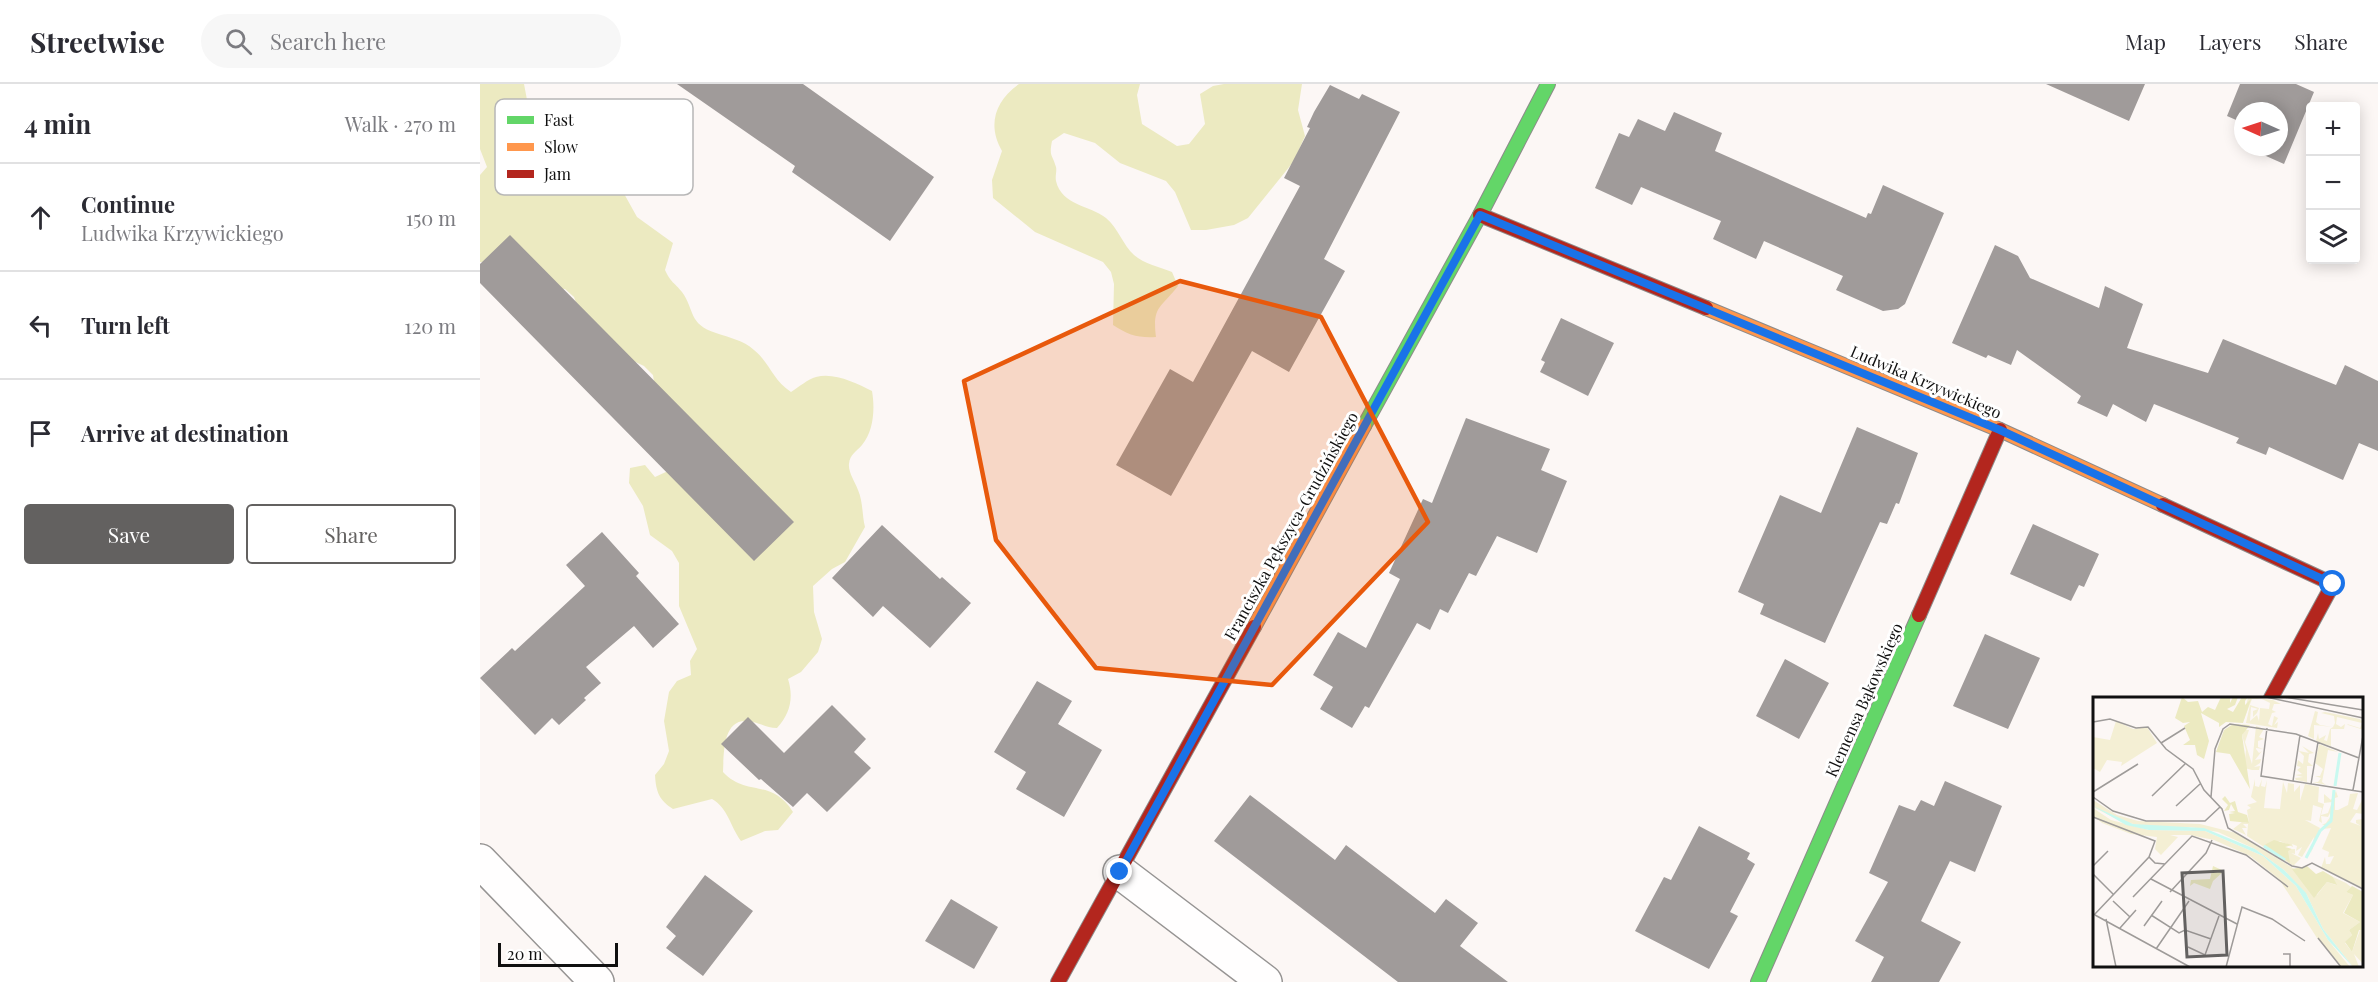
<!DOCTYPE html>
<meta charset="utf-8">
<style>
:root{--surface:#fff;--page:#f7f7f7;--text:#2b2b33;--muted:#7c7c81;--line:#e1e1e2;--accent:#636160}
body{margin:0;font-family:"Playfair Display",serif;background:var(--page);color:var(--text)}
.controls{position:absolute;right:18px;top:18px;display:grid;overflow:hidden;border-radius:6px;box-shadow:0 3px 15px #0003}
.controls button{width:54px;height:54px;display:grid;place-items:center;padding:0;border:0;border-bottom:2px solid var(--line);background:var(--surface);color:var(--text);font:30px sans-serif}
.compass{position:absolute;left:1754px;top:18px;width:54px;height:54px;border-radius:50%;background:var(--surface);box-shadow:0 3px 15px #0003;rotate:273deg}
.scale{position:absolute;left:18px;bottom:15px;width:120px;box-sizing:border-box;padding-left:6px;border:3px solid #101010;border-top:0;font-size:16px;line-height:21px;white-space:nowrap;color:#101010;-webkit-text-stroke:4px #fff;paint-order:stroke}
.stop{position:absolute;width:18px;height:18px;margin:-14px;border:4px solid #1a73e8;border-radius:50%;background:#fff}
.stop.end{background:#1a73e8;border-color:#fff;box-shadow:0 2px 6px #0008}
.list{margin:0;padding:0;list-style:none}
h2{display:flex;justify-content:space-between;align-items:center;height:78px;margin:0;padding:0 24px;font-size:26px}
h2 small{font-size:20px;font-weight:400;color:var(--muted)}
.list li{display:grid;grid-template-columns:39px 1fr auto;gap:18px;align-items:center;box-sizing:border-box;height:108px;padding:0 24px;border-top:2px solid var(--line)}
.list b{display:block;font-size:22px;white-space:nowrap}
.list p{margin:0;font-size:20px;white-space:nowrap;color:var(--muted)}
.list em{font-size:20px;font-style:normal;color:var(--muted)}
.actions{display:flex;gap:12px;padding:18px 24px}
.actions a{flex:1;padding:14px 0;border:2px solid var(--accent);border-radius:6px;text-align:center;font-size:21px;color:var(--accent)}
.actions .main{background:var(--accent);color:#fff}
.icon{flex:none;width:33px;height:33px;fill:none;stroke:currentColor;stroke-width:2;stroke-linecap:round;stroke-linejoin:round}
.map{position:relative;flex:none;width:1898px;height:898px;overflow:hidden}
header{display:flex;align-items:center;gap:36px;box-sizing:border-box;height:84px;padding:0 30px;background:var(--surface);border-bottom:2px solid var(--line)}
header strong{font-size:28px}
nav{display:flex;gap:33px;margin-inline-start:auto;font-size:21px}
.search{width:420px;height:54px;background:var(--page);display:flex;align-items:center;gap:15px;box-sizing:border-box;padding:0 21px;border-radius:33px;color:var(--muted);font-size:22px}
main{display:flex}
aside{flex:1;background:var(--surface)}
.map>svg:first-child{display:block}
</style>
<header>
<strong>Streetwise</strong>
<div class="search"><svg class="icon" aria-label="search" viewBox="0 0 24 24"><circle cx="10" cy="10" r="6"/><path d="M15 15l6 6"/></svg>Search here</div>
<nav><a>Map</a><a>Layers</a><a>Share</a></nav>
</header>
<main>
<aside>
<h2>4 min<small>Walk · 270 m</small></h2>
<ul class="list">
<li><svg class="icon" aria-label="ahead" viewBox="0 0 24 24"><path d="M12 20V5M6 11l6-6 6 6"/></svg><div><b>Continue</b><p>Ludwika Krzywickiego</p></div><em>150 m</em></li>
<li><svg class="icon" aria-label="left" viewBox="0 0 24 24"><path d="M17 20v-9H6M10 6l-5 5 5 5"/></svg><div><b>Turn left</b></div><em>120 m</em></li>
<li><svg class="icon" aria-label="arrive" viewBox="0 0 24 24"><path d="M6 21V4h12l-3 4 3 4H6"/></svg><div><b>Arrive at destination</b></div></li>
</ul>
<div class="actions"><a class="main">Save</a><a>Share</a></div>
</aside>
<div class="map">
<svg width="1898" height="898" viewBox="0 0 1898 898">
<rect width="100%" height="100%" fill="#fcf7f5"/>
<path fill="#eceac1" d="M0 0H44L48 21 45 49 52 63C70 65 74 68 85 83L126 89 137 97 157 133 193 159 185 186C191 199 194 198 202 208 215 226 208 240 236 249 250 254 263 256 274 266 290 279 292 295 311 308 319 303 328 295 336 293 354 288 376 299 392 307 395 324 394 347 382 361 376 368 370 370 369 380 368 388 375 398 378 406 383 417 382 431 385 443L365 478 352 485 333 502 334 528 342 555 338 568 321 588 308 595C314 614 310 630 297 644 287 644 282 640 273 638 242 630 244 669 243 688 266 713 292 694 313 728L298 746 285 747 261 757C250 742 248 724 232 715L193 725C179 716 176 708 175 691L184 680 189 667 184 637 189 608 197 597 211 591 210 577 217 565 199 522V479L192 467 170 451 163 422 149 399 150 384 165 381 175 393 188 387 173 291 164 282 149 275 104 240 94 213 85 205 70 204 33 181 0 178V91L7 83 0 65Z
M539 0H660L657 11 662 40 697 62 709 60 725 40 720 10 733 2 744 0H822L818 26 825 52 814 77 768 134 754 141 726 146H711L695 108 686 97 640 79 615 59 584 49 572 57C569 73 572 69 576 83 577 87 575 92 576 97 582 122 610 121 626 134 638 144 643 161 654 171 664 180 680 183 692 188L698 202C681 224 672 222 676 253 658 254 648 251 633 241L634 200 631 188 623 178 555 148 513 114 512 96 522 67C507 41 515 17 539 0Z"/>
<path fill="#a09b9a" d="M197 0H323L454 93 410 157 312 88 315 82Z
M1566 0H1665L1649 37Z
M1760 0H1816L1834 8 1804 80 1768 64 1799 63V27H1763V39L1747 32Z
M850 1 879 15 882 10 920 28 844 175 865 187 809 288 772 267 691 412 636 381 690 285 713 298 820 102 804 94 830 44 827 43 834 28Z
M1194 28 1242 49 1235 67 1386 134 1388 129 1391 130 1403 101 1464 129 1425 220 1418 225 1403 227 1356 206 1363 192 1284 157 1276 175 1233 155 1241 137 1161 103 1152 121 1115 104 1139 49 1149 53 1158 35 1185 47Z
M30 151 314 438 274 477 0 199V180Z
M1515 161 1538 172 1550 194 1619 224 1625 202 1663 220 1647 264 1728 289 1743 255 1856 301 1865 281 1898 297V367L1879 359 1863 396 1789 363 1786 371 1756 359 1759 354 1674 320 1666 338 1633 320 1627 333 1597 319 1601 312 1537 266 1531 281 1508 271 1506 274 1472 259Z
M1081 234 1134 259 1108 312 1060 288 1065 278 1061 276Z
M986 334 1070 365 1061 386 1087 397 1057 469 1017 452 996 492 989 489 968 529 960 525 950 546 937 539 889 624 885 622 872 644 840 625 853 603 833 591 858 548 886 564 920 495 909 489 943 415 952 419Z
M1377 343 1438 369 1419 420 1416 419 1407 440 1400 438 1345 559 1280 530 1284 520 1258 508 1300 411 1341 429Z
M1553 440 1619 470 1604 503 1599 501 1591 517 1530 490Z
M402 441 460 495 462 493 491 519 450 564 403 522 393 533 352 494Z
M122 448 159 489 156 492 199 540 173 564 154 542 106 583 121 599 104 614 106 616 79 641 72 634 55 651 0 594 32 564 35 567 105 502 86 481Z
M1505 550 1560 574 1528 645 1473 622Z
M1305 575 1349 599 1319 655 1276 632Z
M557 597 592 617 578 640 622 666 584 733 536 705 546 688 514 668Z
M352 621 386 655 374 668 391 684 347 728 327 709 313 723 281 695 279 696 241 660 268 633 304 669Z
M1465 697 1522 722 1495 788 1470 777 1441 837 1481 858 1459 898H1391L1404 873 1375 857 1408 798 1389 789 1419 721 1435 727 1441 716 1454 722Z
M770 711 855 776 866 761 955 829 966 815 998 839 980 862 1028 898H918L734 757Z
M1219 742 1270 769 1267 775 1275 780 1250 828 1258 832 1229 885 1155 847 1184 793 1191 796Z
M225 791 273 827 223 892 186 864 196 852 186 843Z
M471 815 518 843 494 885 445 857Z"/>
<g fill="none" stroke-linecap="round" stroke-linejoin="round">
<g stroke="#969493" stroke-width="36">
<path id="street" d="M0 777 117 898
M640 788 785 898"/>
</g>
<g stroke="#8d8b8a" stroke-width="16">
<path id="fast" d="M884 342 1000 131 1068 0
M1278 898 1439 531"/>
</g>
<g stroke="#8d8b8a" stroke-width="16">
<path id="slow" d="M1226 224 1520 346 1683 421
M774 543 884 342"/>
</g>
<g stroke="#8d8b8a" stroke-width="16">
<path id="jam" d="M1000 131 1226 224
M1683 421 1853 500 1791 614
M1439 531 1520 346
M578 898 774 543"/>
</g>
<use href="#street" stroke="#fffefe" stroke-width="33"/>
<use href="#fast" stroke="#63d668" stroke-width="14"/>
<use href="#slow" stroke="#ff974d" stroke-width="14"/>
<use href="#jam" stroke="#b3261e" stroke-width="14"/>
</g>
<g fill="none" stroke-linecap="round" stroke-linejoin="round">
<path stroke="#1a73e8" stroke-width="8" d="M640 788 1000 131 1520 346 1853 500"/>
</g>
<path fill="#e8590c" fill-opacity="0.2" stroke="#e8590c" stroke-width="4.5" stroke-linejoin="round" d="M700 197 841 233 948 438 792 601 616 584 516 456 484 297Z"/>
<g text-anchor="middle" stroke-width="6" stroke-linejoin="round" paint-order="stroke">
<g font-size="16" fill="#101010" stroke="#fff">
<text transform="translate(1446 298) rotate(23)" y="6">Ludwika Krzywickiego</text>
<text transform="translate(811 442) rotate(-61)" y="6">Franciszka Pększyca-Grudzińskiego</text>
<text transform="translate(1384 616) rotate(-66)" y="6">Klemensa Bąkowskiego</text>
</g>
</g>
<g transform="translate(1613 613)">
<rect width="270" height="270" fill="#fcf7f5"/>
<path d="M155 0 180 3 188 7H181L179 13 183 15 179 16 175 27 179 29 181 19 185 21 181 28 185 25 184 31 153 26 157 8 166 11 164 16 160 20V14L165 12 158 10 157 24 164 18 166 24 167 11 176 12 177 6 169 2H159L150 25ZM222 14 225 15 223 25 227 28 240 30 242 26 241 19 228 16 232 15 267 22 270 25V31L268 32 255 28 254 27 267 31 269 26 244 20 243 27 248 30 252 27 251 32H238V49L228 46 223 44 225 36 226 42 233 38 231 43 234 44 237 32 240 30 221 28V42L215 39ZM23 24 40 32 54 30 64 46 28 69 29 65 14 63 7 75 0 71V40L17 43ZM163 29 171 32 166 40 171 42 165 44V50L170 52 163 51V52L166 56 169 54 162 63 168 62 167 66 161 70 167 69 166 73H159L151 71 153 53 149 38 152 33H156L152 45 159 67ZM226 47 245 55 235 53 229 85 233 88 220 85H225L228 81 222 79H227L230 72 222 66ZM209 49 221 56 216 57 215 65 220 69H214V85L203 83 202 81 210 80 202 78 209 77 204 73 208 70 204 69 205 63 210 67 211 59 206 54 216 56ZM162 82V89L166 90 169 82 168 89 172 90 174 83 171 111 187 112 190 85 194 96 195 86 201 87V95L207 88V104L212 87 226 90 225 105 231 107 228 118 235 116 239 105 231 106V97L238 103 243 94 245 100 242 101V113H245L255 108 257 97 265 96 260 112 264 113 269 103 270 117 263 116 257 125 268 129 263 126V123L269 122 270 127V191L228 171 232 160 233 167H237L241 159 235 160 236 155 229 152 238 131 230 132 236 125 232 128H229L233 126 237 120V116L235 120 228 119 229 126 226 124 229 111 220 108 218 124 212 123 227 131 218 156 221 140 209 160 205 158 209 150 203 154 204 149 199 147 200 150 187 144 171 148 179 153 202 152V157L198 156 208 161 201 168 209 170 199 168 154 139 155 127H150L154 131H149L153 138 140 132 149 125 156 126 154 113 158 111 154 108 164 105 158 100ZM0 103 24 118 45 124 107 127 143 136 200 171 224 198 234 185 243 188 240 180 253 186 258 190 253 195 260 198 250 216 267 225 256 233 259 238 252 246 259 255 267 233H270V267L261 257 266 270H260L230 232 214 198 191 173 162 152 125 135 97 130 62 131 30 125 2 111ZM0 111 18 123 56 133 112 134 170 159 203 189 235 243 257 270H249L224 241 186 182 157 159 121 143 97 138H77L85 140 68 158 62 152 64 140 38 137 9 126 0 119Z" fill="#f4efd4"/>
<path d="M89 0 95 5 105 4 109 15 115 10 122 13 128 0H137V6L140 0H145L142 8 134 12 140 15 149 0H155L152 4V8L158 2 150 26 133 25 126 30V26L108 16 116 44 111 62 104 58 102 48H90L97 43 91 29 97 25 90 26 82 21ZM140 27 157 28 149 38 157 92 137 57 123 55 131 33ZM132 99 137 106 142 104 145 115 154 118 156 126 137 124 136 117 142 116 136 115 142 114 138 107 136 113 131 114 135 108 129 102ZM181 143 199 148 192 150 199 152 195 154 197 166 171 148ZM120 169 131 174 120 184 117 192 101 186 97 189 98 183 117 182ZM214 169 223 177 230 174 240 180 244 188 234 185 221 201 199 172ZM259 189 270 195V233H266L259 255 252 245 259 238 256 233 267 225 251 216 260 198 253 195Z" fill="#eceac1"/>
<path d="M0 109 40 127 111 131 162 152 191 173 213 196 230 232 260 270 235 243 203 189 170 159 112 134 56 133 33 128Z" fill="#c9f9f0"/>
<path fill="none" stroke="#c9f9f0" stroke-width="3" d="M242 89 247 56M171 149 192 163M213 161 227 134 238 124 241 93"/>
<path fill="none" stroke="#9e9b99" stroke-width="1.5" d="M173 0 270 21M191 0 270 13M0 25 17 22 43 31 55 30 73 52 100 72 111 93 129 112 135 131 199 169 209 171 219 166 270 192M174 31 168 79 270 95M68 46 92 31M200 84 207 38M218 87 225 45M260 93 270 39M0 95 45 67M59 99 92 67M0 100 20 114 53 124H112L127 110M118 100 122 52 130 32 137 27 203 37 266 61M83 109 107 87M0 120 62 144 56 160 1 218M56 160 62 166 72 167M0 169 15 154M0 177 20 197M58 182 144 227M77 195 113 156 119 143M40 200 99 139 153 158 195 190M20 204 37 220M2 218 97 270M58 218 86 236 92 233 118 242M13 222 23 270M51 229 69 204M27 231 43 213M225 241 248 270M95 250 112 258 126 219M63 252 96 204M190 257H197V270M133 270 149 210 179 222 212 244"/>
<path fill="#636160" fill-opacity="0.15" stroke="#636160" stroke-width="3" d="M130 174 134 258 94 260 89 176Z"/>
<rect width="270" height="270" fill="none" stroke="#101010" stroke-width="3"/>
</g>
<rect x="15" y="15" width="198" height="96" rx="9" fill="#fff" stroke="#b7b7b7" stroke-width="1.5"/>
<rect x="27" y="32" width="27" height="8" fill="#63d668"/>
<rect x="27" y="59" width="27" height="8" fill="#ff974d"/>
<rect x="27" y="86" width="27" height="8" fill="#b3261e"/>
<g font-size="16" fill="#101010">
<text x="64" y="42">Fast</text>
<text x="64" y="69">Slow</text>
<text x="64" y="96">Jam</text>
</g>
</svg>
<div class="controls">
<button>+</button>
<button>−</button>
<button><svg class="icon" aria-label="layers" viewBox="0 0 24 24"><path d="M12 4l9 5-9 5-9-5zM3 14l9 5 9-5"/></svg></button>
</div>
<svg class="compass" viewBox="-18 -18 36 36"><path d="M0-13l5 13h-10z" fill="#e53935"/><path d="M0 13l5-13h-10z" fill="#7c7c81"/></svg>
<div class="scale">20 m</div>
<div class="stop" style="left:1853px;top:500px"></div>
<div class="stop end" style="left:640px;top:788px"></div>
</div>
</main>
